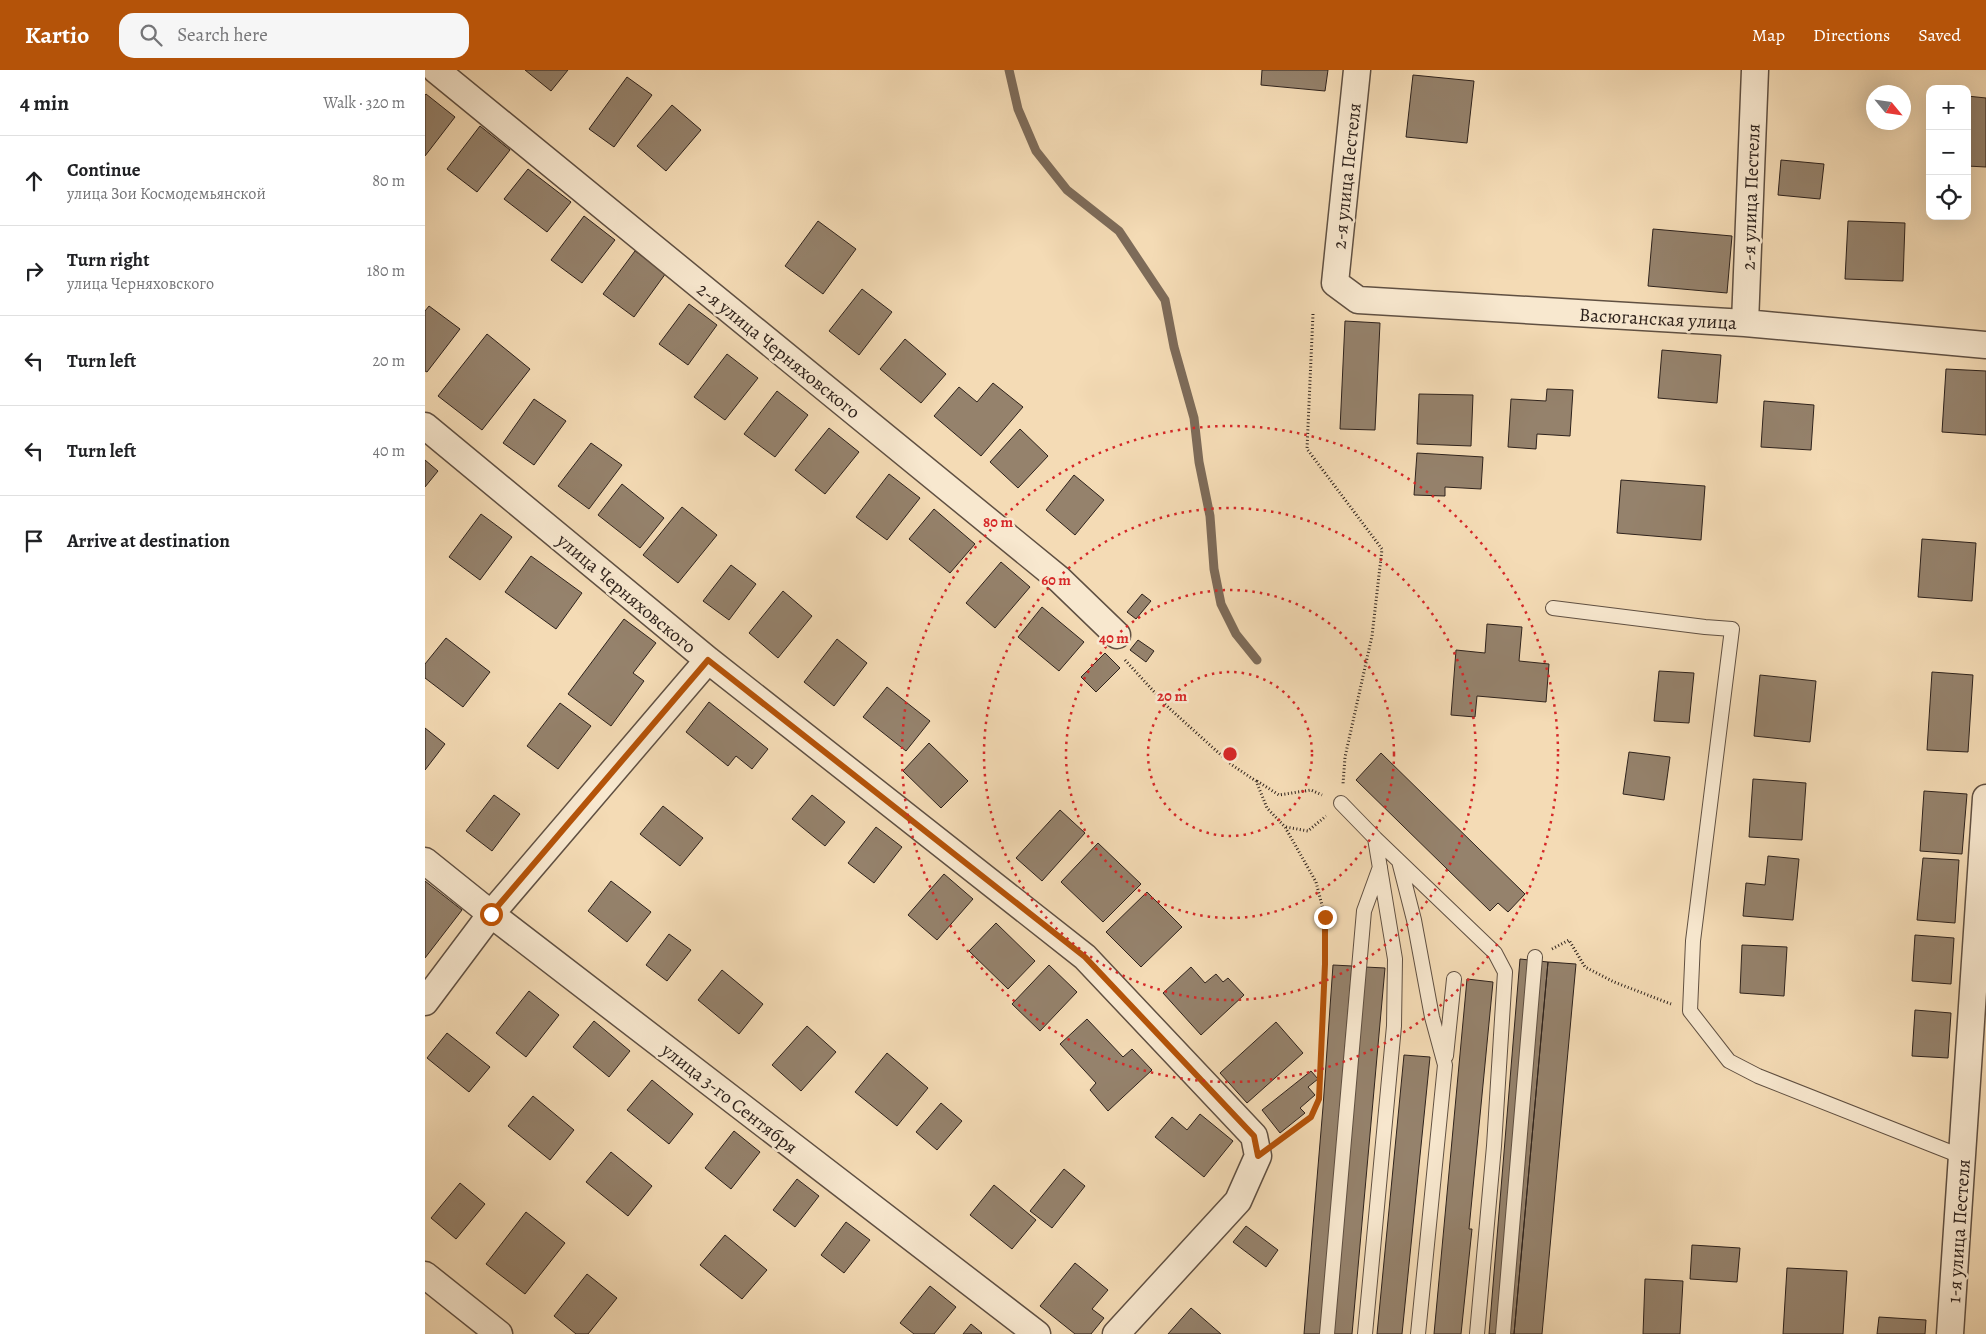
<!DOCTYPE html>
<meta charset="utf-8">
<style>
:root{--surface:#fff;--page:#f6f6f6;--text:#202124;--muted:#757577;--line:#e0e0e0;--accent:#b45309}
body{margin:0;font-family:Alegreya,serif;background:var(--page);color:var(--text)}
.controls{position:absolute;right:15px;top:15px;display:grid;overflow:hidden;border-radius:10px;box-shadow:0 5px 20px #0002}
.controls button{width:45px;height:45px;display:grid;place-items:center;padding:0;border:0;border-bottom:1px solid var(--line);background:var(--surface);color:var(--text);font:25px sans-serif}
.compass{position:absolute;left:1441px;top:15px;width:45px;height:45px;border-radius:50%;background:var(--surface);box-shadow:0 5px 20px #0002;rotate:119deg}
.stop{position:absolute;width:15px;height:15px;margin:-11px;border:4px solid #b45309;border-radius:50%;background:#fff}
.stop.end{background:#b45309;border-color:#fff;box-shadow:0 1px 5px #0008}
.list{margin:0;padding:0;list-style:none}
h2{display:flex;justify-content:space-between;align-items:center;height:65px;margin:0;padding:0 20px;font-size:21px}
h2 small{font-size:16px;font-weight:400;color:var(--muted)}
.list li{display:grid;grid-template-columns:32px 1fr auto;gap:15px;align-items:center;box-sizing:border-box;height:90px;padding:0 20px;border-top:1px solid var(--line)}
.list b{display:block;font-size:19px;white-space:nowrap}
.list p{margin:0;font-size:16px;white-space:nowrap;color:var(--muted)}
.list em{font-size:16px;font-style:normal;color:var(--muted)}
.icon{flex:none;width:28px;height:28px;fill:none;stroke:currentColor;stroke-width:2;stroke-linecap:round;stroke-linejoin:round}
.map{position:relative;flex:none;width:1561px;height:1264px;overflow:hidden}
header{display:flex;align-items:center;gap:30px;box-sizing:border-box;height:70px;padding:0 25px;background:var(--accent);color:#fff}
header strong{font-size:24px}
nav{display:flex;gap:28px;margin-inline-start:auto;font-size:18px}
.search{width:350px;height:45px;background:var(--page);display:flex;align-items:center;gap:12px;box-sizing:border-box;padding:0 18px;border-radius:15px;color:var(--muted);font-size:19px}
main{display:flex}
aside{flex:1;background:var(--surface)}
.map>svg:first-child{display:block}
</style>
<header>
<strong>Kartio</strong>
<div class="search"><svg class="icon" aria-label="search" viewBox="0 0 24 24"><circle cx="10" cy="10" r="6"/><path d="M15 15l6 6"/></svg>Search here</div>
<nav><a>Map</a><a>Directions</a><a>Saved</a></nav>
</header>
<main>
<aside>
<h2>4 min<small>Walk · 320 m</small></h2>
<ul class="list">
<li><svg class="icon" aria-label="ahead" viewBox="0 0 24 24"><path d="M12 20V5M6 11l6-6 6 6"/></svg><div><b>Continue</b><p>улица Зои Космодемьянской</p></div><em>80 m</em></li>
<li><svg class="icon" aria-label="right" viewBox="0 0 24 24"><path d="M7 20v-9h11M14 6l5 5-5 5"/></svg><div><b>Turn right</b><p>улица Черняховского</p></div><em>180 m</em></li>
<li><svg class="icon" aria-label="left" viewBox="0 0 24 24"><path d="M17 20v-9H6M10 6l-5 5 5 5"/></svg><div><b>Turn left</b></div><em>20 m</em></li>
<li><svg class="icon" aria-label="left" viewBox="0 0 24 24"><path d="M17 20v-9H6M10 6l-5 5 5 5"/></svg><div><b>Turn left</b></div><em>40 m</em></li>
<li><svg class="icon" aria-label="arrive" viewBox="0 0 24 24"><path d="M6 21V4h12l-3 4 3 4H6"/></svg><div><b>Arrive at destination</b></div></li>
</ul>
</aside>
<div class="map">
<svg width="1561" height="1264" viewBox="0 0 1561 1264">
<rect width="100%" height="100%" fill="#f4dbb5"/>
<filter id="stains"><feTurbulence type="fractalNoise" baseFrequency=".004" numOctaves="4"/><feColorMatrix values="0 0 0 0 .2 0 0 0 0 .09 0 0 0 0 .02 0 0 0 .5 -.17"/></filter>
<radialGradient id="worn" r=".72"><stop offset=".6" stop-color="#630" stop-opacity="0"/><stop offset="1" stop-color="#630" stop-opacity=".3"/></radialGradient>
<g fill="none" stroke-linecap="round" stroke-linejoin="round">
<path stroke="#7d6b59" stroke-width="9" d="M584 0 593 39 611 81 642 120 694 161 740 230 749 277 769 348 774 392 785 446 789 499 796 534 811 564 832 590"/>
</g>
<path fill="#95826c" stroke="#2e221c" d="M100 0H143L126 21Z
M837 0H903L900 21 836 15Z
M988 5 1049 11 1042 73 981 67Z
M202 7 227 25 189 77 164 59Z
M1 24 30 47 0 86V25Z
M1542 26 1561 28V97L1542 96Z
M247 35 276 60 241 101 212 76Z
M55 56 85 80 52 122 22 99Z
M1356 90 1399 94 1395 129 1353 125Z
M103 99 146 132 122 162 79 129Z
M159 146 190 170 157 213 126 190Z
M393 151 431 179 398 224 360 196Z
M1423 151 1480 153 1478 211 1420 209Z
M1228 159 1307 166 1302 223 1223 216Z
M210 181 241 203 209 247 178 224Z
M437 219 467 242 434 285 404 261Z
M264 234 292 255 263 295 234 274Z
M4 236 35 259 2 302 0 301V241Z
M920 251 955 253 950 360 915 359Z
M62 264 105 299 57 360 13 326Z
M480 269 521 304 496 333 455 299Z
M1237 280 1296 285 1292 333 1233 328Z
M302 284 333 308 300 350 269 327Z
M1521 299 1561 301V365L1517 362Z
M568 313 598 337 556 386 509 346 534 317 552 332Z
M1122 319 1148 320 1145 366 1112 364 1111 379 1083 377 1086 329 1121 331Z
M352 321 383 345 350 387 319 364Z
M994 324 1048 325 1046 376 992 374Z
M109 329 141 351 109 395 78 373Z
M1339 331 1389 335 1386 380 1336 377Z
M404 358 434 382 400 424 370 400Z
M595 359 623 386 593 418 565 392Z
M166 373 197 395 164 439 133 416Z
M992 383 1058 387 1056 419 1020 417V426L989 425Z
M0 390 13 401 0 417Z
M464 404 495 428 462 470 431 447Z
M649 405 679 430 650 465 621 440Z
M1196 410 1280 416 1276 470 1192 463Z
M197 414 239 448 215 478 173 445Z
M257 437 292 465 253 513 218 485Z
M509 439 550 474 525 503 484 469Z
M56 444 87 467 55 510 24 487Z
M1497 469 1551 473 1547 531 1493 527Z
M106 486 157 523 131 559 80 522Z
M576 492 605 517 570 558 541 533Z
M306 495 331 514 304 550 278 531Z
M358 521 387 546 353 588 324 563Z
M717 524 726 531 711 549 702 542Z
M617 537 659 572 634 601 593 567Z
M199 549 231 573 208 603 219 611 186 656 143 624Z
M1062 554 1097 557 1094 591 1124 594 1121 632 1052 626 1050 647 1026 645 1031 580 1060 583Z
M21 568 65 602 38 637 0 608V594Z
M412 569 442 593 409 636 379 612Z
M713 570 729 581 721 592 705 580Z
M680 583 695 598 671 622 656 607Z
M1234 601 1269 603 1264 653 1229 651Z
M1507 602 1548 605 1543 682 1502 680Z
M1335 605 1391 611 1385 672 1329 666Z
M462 617 505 651 481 681 438 647Z
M284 632 343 679 327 699 311 686 303 696 261 662Z
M135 633 166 656 133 699 102 676Z
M0 658 20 674 0 700Z
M504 673 543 711 516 738 478 701Z
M1204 682 1245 687 1239 730 1198 724Z
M956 683 1100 824 1083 842 1073 833 1065 841 931 710Z
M1328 709 1381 713 1377 770 1324 767Z
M1499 721 1542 724 1537 784 1495 781Z
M69 725 95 744 67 781 41 761Z
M387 725 420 752 400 776 367 749Z
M238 736 278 768 255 796 215 764Z
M635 740 660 763 617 811 591 788Z
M451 757 477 777 449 813 423 793Z
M673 773 716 814 678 852 636 812Z
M1343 786 1374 789 1368 850 1318 846 1321 813 1340 815Z
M1498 788 1534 790 1530 853 1492 850Z
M519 804 548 829 512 870 483 845Z
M0 811 37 840 0 888Z
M186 811 226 842 202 872 163 841Z
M722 822 757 857 716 897 681 862Z
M571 853 610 891 583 919 544 881Z
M244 864 266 880 242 911 221 895Z
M1490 865 1529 868 1526 914 1487 911Z
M1317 875 1362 877 1359 926 1315 923Z
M1095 889 1123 892 1089 1264H1064Z
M1123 892 1151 894 1117 1264H1089Z
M624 895 652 922 615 961 587 934Z
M908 895 927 896 896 1264H879L898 1037Z
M766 897 780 913 791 904 798 912 803 908 819 925 776 965 738 923Z
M940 897 960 898 927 1264H908Z
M297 900 338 934 314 964 273 930Z
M1042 909 1068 912 1044 1159H1047L1036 1264H1009Z
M104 921 134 945 101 987 71 963Z
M1490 940 1526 943 1523 988 1487 986Z
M662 949 698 987 707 979 727 1000 683 1041 665 1020 671 1013 635 974Z
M169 951 205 981 184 1007 148 977Z
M851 952 878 983 822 1033 795 1003Z
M382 956 411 982 376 1021 347 995Z
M22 963 65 997 44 1022 2 988Z
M462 983 503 1018 472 1056 430 1022Z
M979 985 1005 987 977 1264H952Z
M886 1001 893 1009 883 1017 890 1025 875 1038 880 1043 855 1063 837 1040Z
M227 1010 268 1044 244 1074 202 1040Z
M108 1026 149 1060 125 1090 83 1056Z
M516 1033 537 1051 512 1080 491 1062Z
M775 1044 808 1071 779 1107 730 1067 747 1047 762 1060Z
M309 1061 335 1082 306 1119 280 1098Z
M186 1082 227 1116 203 1146 161 1112Z
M639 1099 660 1116 627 1158 605 1141Z
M372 1109 394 1126 370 1157 348 1140Z
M35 1113 60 1134 31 1169 6 1148Z
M569 1115 611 1150 587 1179 545 1145Z
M101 1142 140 1173 100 1224 61 1194Z
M421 1152 445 1170 419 1203 396 1185Z
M821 1156 853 1180 841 1197 808 1172Z
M300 1165 342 1200 317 1229 275 1195Z
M1267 1175 1315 1178 1312 1212 1265 1209Z
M650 1193 683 1220 667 1239 679 1248 666 1264H650L615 1236Z
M1362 1198 1422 1201 1418 1264H1358Z
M162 1204 192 1228 163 1264H151L129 1246Z
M1220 1209 1258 1211 1255 1264H1218Z
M505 1216 531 1237 509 1264H489L475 1253Z
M766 1238 796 1264H743Z
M1454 1247 1501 1250 1500 1264H1452Z
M546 1254 557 1263 556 1264H538Z"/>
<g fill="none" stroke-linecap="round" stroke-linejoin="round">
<g stroke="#605042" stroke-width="16">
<path id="service" d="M1128 538 1280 557 1307 559 1268 871 1265 941 1304 991 1333 1006 1538 1087
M916 733 950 768 970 889 969 956 940 1264
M950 768 974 791 989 850 1007 947 1020 995 993 1264
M974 791 1070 883 1080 902 1069 1076 1052 1264
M1021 986 1029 909
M902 1264 939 841 955 797
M1078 1264 1110 887"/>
</g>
<g stroke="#605042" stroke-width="29">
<path id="minor" d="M11 0 634 509 692 565
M932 0 910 213 933 230 1320 253 1561 275
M1320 253 1330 0
M0 356 283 590 660 887 829 1066 833 1086 813 1131 691 1264
M0 791 66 844 612 1264
M0 932 66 844 283 590
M0 1205 74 1264
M1525 1264 1561 728"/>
</g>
<path stroke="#2e221c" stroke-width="3" stroke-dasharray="1 2.5" stroke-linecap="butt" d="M888 244 882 379 957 479 947 566 920 687 918 714
M700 590 744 638 807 695 831 711 842 738 860 757 891 812 900 847V894L894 1029 886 1047 857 1068
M832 711 854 725 886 720 897 725
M861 757 883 761 901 746
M1127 879 1144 870 1160 897 1189 912 1246 934"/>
<use href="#service" stroke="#f8e8cf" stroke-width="14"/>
<use href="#minor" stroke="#f8e8cf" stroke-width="26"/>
</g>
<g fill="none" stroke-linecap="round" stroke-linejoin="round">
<path stroke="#b45309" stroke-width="6" d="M66 844 283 590 660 887 829 1066 833 1086 886 1047 894 1029 900 894V847"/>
</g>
<g fill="none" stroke="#d62828" stroke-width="2.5" stroke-dasharray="2.5 5">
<circle cx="805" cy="684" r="82"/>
<circle cx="805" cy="684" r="164"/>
<circle cx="805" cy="684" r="246"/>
<circle cx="805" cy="684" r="328"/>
</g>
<g text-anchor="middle" stroke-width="5" stroke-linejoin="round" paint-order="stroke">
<g font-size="19" fill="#2e221c" stroke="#f8e8cf">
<text transform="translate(921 106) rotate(-84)" y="7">2-я улица Пестеля</text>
<text transform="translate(1325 127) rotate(-88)" y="7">2-я улица Пестеля</text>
<text transform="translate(1233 248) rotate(3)" y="7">Васюганская улица</text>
<text transform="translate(354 280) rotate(39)" y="7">2-я улица Черняховского</text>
<text transform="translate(202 523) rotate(40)" y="7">улица Черняховского</text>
<text transform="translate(305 1028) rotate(38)" y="7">улица 3-го Сентября</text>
<text transform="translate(1533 1161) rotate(-86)" y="7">1-я улица Пестеля</text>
</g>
</g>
<circle cx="805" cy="684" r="8" fill="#d62828" stroke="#f8e8cf" stroke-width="2.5"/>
<g font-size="15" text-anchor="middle" font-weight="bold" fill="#d62828" stroke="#f8e8cf" stroke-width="5" stroke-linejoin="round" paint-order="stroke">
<text x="573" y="457">80 m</text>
<text x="631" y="515">60 m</text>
<text x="689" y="573">40 m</text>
<text x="747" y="631">20 m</text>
</g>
<rect width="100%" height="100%" filter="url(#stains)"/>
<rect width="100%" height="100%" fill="url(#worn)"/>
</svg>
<div class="controls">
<button>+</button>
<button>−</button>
<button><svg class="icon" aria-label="locate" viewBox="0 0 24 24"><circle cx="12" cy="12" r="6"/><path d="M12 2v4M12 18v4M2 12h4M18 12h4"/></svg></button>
</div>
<svg class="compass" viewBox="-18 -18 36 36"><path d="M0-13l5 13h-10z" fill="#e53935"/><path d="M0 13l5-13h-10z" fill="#757577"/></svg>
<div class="stop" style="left:66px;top:844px"></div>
<div class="stop end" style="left:900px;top:847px"></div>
</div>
</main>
